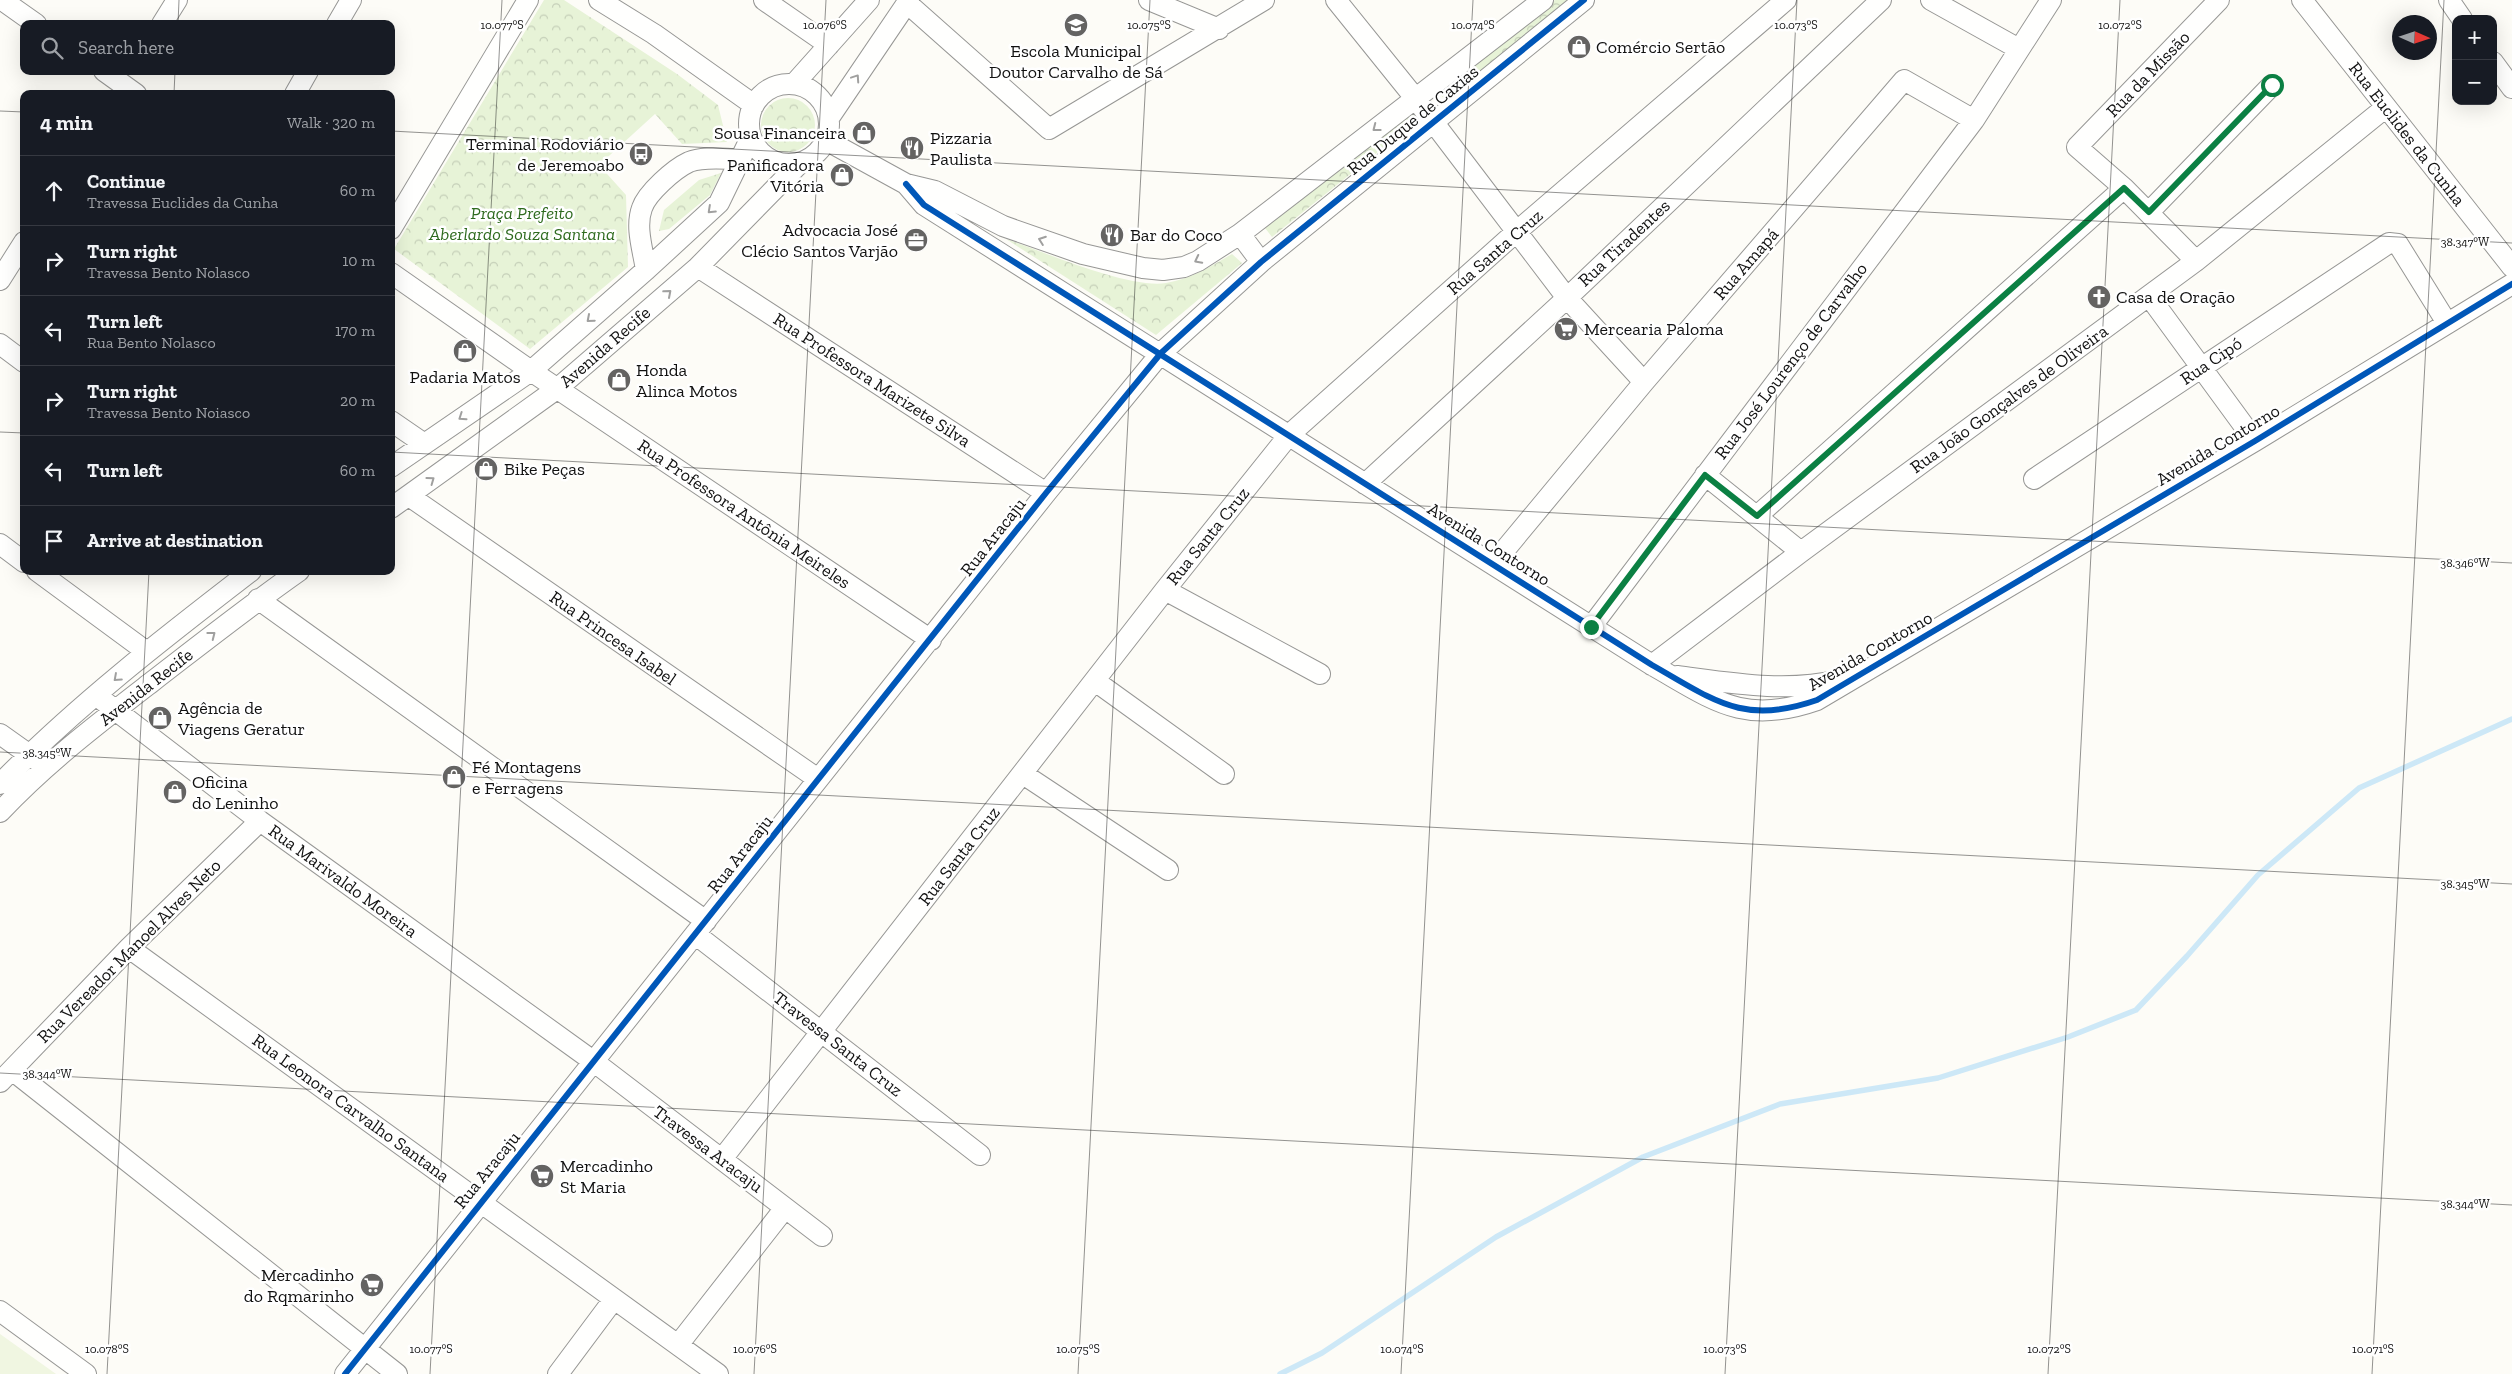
<!DOCTYPE html>
<meta charset="utf-8">
<style>
:root{--surface:#171b24;--page:#242831;--text:#f1f3f6;--muted:#9ea1a6;--line:#363941}
body{margin:0;font-family:"Zilla Slab",serif;background:var(--page);color:var(--text)}
.controls{position:absolute;right:15px;top:15px;display:grid;overflow:hidden;border-radius:10px;box-shadow:0 5px 20px #0002}
.controls button{width:45px;height:45px;display:grid;place-items:center;padding:0;border:0;border-bottom:1px solid var(--line);background:var(--surface);color:var(--text);font:25px sans-serif}
.compass{position:absolute;left:2392px;top:15px;width:45px;height:45px;border-radius:50%;background:var(--surface);box-shadow:0 5px 20px #0002;rotate:93deg}
.stop{position:absolute;width:15px;height:15px;margin:-11px;border:4px solid #0b8043;border-radius:50%;background:#fff}
.stop.end{background:#0b8043;border-color:#fff;box-shadow:0 1px 5px #0008}
.list{margin:0;padding:0;list-style:none}
h2{display:flex;justify-content:space-between;align-items:center;height:65px;margin:0;padding:0 20px;font-size:21px}
h2 small{font-size:16px;font-weight:400;color:var(--muted)}
.list li{display:grid;grid-template-columns:32px 1fr auto;gap:15px;align-items:center;box-sizing:border-box;height:70px;padding:0 20px;border-top:1px solid var(--line)}
.list b{display:block;font-size:19px;white-space:nowrap}
.list p{margin:0;font-size:16px;white-space:nowrap;color:var(--muted)}
.list em{font-size:16px;font-style:normal;color:var(--muted)}
.icon{flex:none;width:28px;height:28px;fill:none;stroke:currentColor;stroke-width:2;stroke-linecap:round;stroke-linejoin:round}
.map{position:relative;flex:none;width:2512px;height:1374px;overflow:hidden}
.search{position:absolute;background:var(--surface);box-shadow:0 5px 20px #0002;left:20px;top:20px;width:375px;height:55px;display:flex;align-items:center;gap:12px;box-sizing:border-box;padding:0 18px;border-radius:10px;color:var(--muted);font-size:19px}
.panel{position:absolute;background:var(--surface);box-shadow:0 5px 20px #0002;left:20px;top:90px;width:375px;height:485px;border-radius:10px}
.map>svg:first-child{display:block}
</style>
<div class="map">
<svg width="2512" height="1374" viewBox="0 0 2512 1374">
<defs>
<pattern id="park-crowns" width="20" height="18" patternUnits="userSpaceOnUse" patternTransform="scale(1.25)"><rect width="20" height="18" fill="#e7f3d7"/><path d="M2 6a3 3 0 1 1 6 0M12 15a3 3 0 1 1 6 0" fill="none" stroke="#c5cfb8"/></pattern>
</defs>
<rect width="100%" height="100%" fill="#fdfcf7"/>
<path fill="url(#park-crowns)" d="M544 0H564L677 74 718 105 727 142 682 144 655 114 599 165 626 195 628 267 530 349 394 249Z
M1555 0H1572L1445 100 1438 91Z
M761 125a27 27 0 1 1 54 0a27 27 0 1 1-54 0Z
M1413 111 1419 119 1272 237 1265 228Z
M721 173 710 195 669 229 659 231 664 210 699 180Z
M1006 239C1044 252 1129 289 1166 283 1191 279 1211 266 1232 254L1242 263 1156 335Z"/>
<path fill="#f0f6e1" d="M0 1334 56 1374H0Z"/>
<g fill="none" stroke-linecap="round" stroke-linejoin="round">
<path stroke="#cde8f7" stroke-width="5.5" d="M1280 1374 1322 1353 1496 1237 1643 1157 1780 1104 1938 1078 2068 1037 2136 1010 2187 956 2258 875 2359 788 2512 719"/>
<g stroke="#979795" stroke-width="22">
<path id="minor" d="M2 0 36 24
M599 0 654 34 754 105
M764 0 829 45
M1149 0 1219 29
M1336 0 1415 98 1567 298 1644 382
M1931 0 2019 49
M2302 0 2512 267
M2449 0 2462 19
M907 3 1049 129 1264 0
M162 24 177 0
M337 24 351 0
M2493 62 2512 88
M104 71 136 94
M794 84 869 0
M749 124a40 40 0 1 1 80 0a40 40 0 1 1-80 0Z
M295 94 308 71
M829 118 909 0
M826 140 906 184 935 191 1003 226 1083 254 1143 268 1163 270 1184 267 1198 261 1240 234 1543 0
M906 184 924 205 1652 665C1714 700 1743 726 1817 700L2255 441 2512 284
M2149 212 2272 85
M391 229 528 0
M1240 234 1261 262
M2196 261 2124 188 2077 147 2219 0
M698 267 1046 493
M646 270C643 250 635 227 642 208 647 193 674 169 689 162 703 156 724 159 739 159
M391 273 531 371 931 640
M0 280 24 242
M2149 296 2255 441
M0 344 24 362
M391 421 423 443
M391 467 531 371 646 270 719 203 751 137
M1705 475 1801 552
M2034 479 2389 243 2398 244 2447 323
M1365 484 1567 298 1881 0
M409 496 818 779
M391 508 558 388 698 267 800 163
M1757 516 2124 188
M0 544 24 562
M1493 564 1644 382 1904 80 1974 120
M37 571 147 652
M1165 590 1320 674
M258 599 706 921
M1591 627 1974 120 2051 0
M1652 665 1801 552 2196 261 2385 108
M1677 676C1731 683 1786 693 1839 680
M1095 681 1224 774
M97 696 260 821 593 1061 822 1236
M0 734 38 761
M1023 774 1168 870
M0 784C76 706 164 638 251 571
M0 812C46 763 100 722 153 681 201 644 249 606 299 571
M695 934 980 1155
M129 948 718 1374
M12 1070 397 1374
M0 1082 129 948 260 821
M722 1159 1165 590 1289 435 1515 233 1786 0
M0 1311 86 1374
M678 1345 785 1208
M345 1374 1046 493 1161 353 1261 262 1584 0
M558 1374 614 1299"/>
</g>
<use href="#minor" stroke="#fffffe" stroke-width="20"/>
<g stroke="#fff" stroke-width="9">
<path id="cycleway" d="M906 184 924 205 1652 665C1714 700 1743 726 1817 700L2255 441 2512 284
M345 1374 1046 493 1161 353 1261 262 1584 0"/>
</g>
<use href="#cycleway" stroke="#0057b8" stroke-width="6"/>
</g>
<defs><path id="oneway-chevron" d="M-2-3.5L2.5 0L-2 3.5" fill="none" stroke-width="1.6" stroke-linecap="round" stroke-linejoin="round" transform="scale(1.25)"/></defs>
<g stroke="#a0a09f">
<use href="#oneway-chevron" transform="translate(856 78) rotate(-56)"/>
<use href="#oneway-chevron" transform="translate(1376 128) rotate(142)"/>
<use href="#oneway-chevron" transform="translate(711 210) rotate(137)"/>
<use href="#oneway-chevron" transform="translate(1042 240) rotate(-160)"/>
<use href="#oneway-chevron" transform="translate(1198 260) rotate(153)"/>
<use href="#oneway-chevron" transform="translate(668 293) rotate(-41)"/>
<use href="#oneway-chevron" transform="translate(590 319) rotate(139)"/>
<use href="#oneway-chevron" transform="translate(462 417) rotate(146)"/>
<use href="#oneway-chevron" transform="translate(431 480) rotate(-36)"/>
<use href="#oneway-chevron" transform="translate(212 635) rotate(-38)"/>
<use href="#oneway-chevron" transform="translate(117 678) rotate(138)"/>
</g>
<g fill="none" stroke-linecap="round" stroke-linejoin="round">
<path stroke="#0b8043" stroke-width="6" d="M1591 627 1705 475 1757 516 2124 188 2149 212 2272 85"/>
</g>
<path fill="none" stroke="#111" stroke-width="1" stroke-opacity="0.45" d="M178 24 179 0M174 94 175 71M0 111 24 112M391 131 2512 243M0 432 24 433M391 452 2512 563M0 752 2512 884M0 1073 2512 1205M107 1374 149 571M430 1374 502 0M754 1374 826 0M1078 1374 1150 0M1401 1374 1473 0M1725 1374 1797 0M2048 1374 2120 0M2372 1374 2444 0"/>
<defs>
<g id="school-disc" transform="scale(1.25)"><circle r="9.5" fill="#646362" stroke="#fff"/><path d="M0-5L7-2L0 1L-7-2ZM-4 1L0 2.5L4 1V4Q0 6-4 4Z" fill="#fff"/></g>
<g id="shop-disc" transform="scale(1.25)"><circle r="9.5" fill="#646362" stroke="#fff"/><path d="M-5-2.5h2.3a2.7 3.5 0 0 1 5.4 0H5L5.5 6h-11ZM-1.5-2.5h3a1.5 2.3 0 0 0-3 0Z" fill="#fff"/></g>
<g id="restaurant-disc" transform="scale(1.25)"><circle r="9.5" fill="#646362" stroke="#fff"/><path d="M-5-6h1v4h1v-4h1v4h1v-4h1v5L-1.5 .5V6h-2V.5L-5-1ZM5-6V6H3V1.5H1.5Q1.5-4 5-6Z" fill="#fff"/></g>
<g id="bus-disc" transform="scale(1.25)"><circle r="9.5" fill="#646362" stroke="#fff"/><path d="M-5-6H5V4H4V6H2V4H-2V6H-4V4H-5ZM-3.5-4V0h7V-4ZM-3.5 1.2v1.5H-2V1.2ZM2 1.2v1.5H3.5V1.2Z" fill="#fff"/></g>
<g id="office-disc" transform="scale(1.25)"><circle r="9.5" fill="#646362" stroke="#fff"/><path d="M-6-3h4V-5.5h4V-3h4V5H-6ZM-1-4.5V-3h2v-1.5ZM-6 0V1H6V0Z" fill="#fff"/></g>
<g id="church-disc" transform="scale(1.25)"><circle r="9.5" fill="#646362" stroke="#fff"/><path d="M-1.2-6h2.4v3.5h3.3v2.4h-3.3V6h-2.4V-.1h-3.3v-2.4h3.3Z" fill="#fff"/></g>
<g id="supermarket-disc" transform="scale(1.25)"><circle r="9.5" fill="#646362" stroke="#fff"/><path d="M-6-5.5h2.5l.6 2H6L4.5 2H-2.5L-4.4-4H-6ZM-1.5 3.2a1.3 1.3 0 1 0 .1 0ZM3 3.2a1.3 1.3 0 1 0 .1 0Z" fill="#fff"/></g>
</defs>
<g fill-rule="evenodd">
<use href="#school-disc" x="1076" y="25"/>
<use href="#shop-disc" x="1579" y="47"/>
<use href="#shop-disc" x="864" y="133"/>
<use href="#restaurant-disc" x="912" y="148"/>
<use href="#bus-disc" x="641" y="154"/>
<use href="#shop-disc" x="842" y="175"/>
<use href="#restaurant-disc" x="1112" y="235"/>
<use href="#office-disc" x="916" y="240"/>
<use href="#church-disc" x="2099" y="297"/>
<use href="#supermarket-disc" x="1566" y="329"/>
<use href="#shop-disc" x="465" y="351"/>
<use href="#shop-disc" x="619" y="380"/>
<use href="#shop-disc" x="486" y="469"/>
<use href="#shop-disc" x="160" y="718"/>
<use href="#shop-disc" x="454" y="777"/>
<use href="#shop-disc" x="175" y="792"/>
<use href="#supermarket-disc" x="542" y="1176"/>
<use href="#supermarket-disc" x="372" y="1285"/>
</g>
<g text-anchor="middle" stroke-width="5" stroke-linejoin="round" paint-order="stroke">
<g font-size="18" fill="#111" stroke="#fff" text-anchor="start">
<text x="1596" y="53">Comércio Sertão</text>
<text x="1076" y="57" text-anchor="middle">Escola Municipal<tspan x="1076" dy="21">Doutor Carvalho de Sá</tspan></text>
<text x="846" y="139" text-anchor="end">Sousa Financeira</text>
<text x="930" y="144">Pizzaria<tspan x="930" dy="21">Paulista</tspan></text>
<text x="624" y="150" text-anchor="end">Terminal Rodoviário<tspan x="624" dy="21">de Jeremoabo</tspan></text>
<text x="824" y="171" text-anchor="end">Panificadora<tspan x="824" dy="21">Vitória</tspan></text>
<text x="898" y="236" text-anchor="end">Advocacia José<tspan x="898" dy="21">Clécio Santos Varjão</tspan></text>
<text x="1130" y="241">Bar do Coco</text>
<text x="2116" y="303">Casa de Oração</text>
<text x="1584" y="335">Mercearia Paloma</text>
<text x="636" y="376">Honda<tspan x="636" dy="21">Alinca Motos</tspan></text>
<text x="465" y="383" text-anchor="middle">Padaria Matos</text>
<text x="504" y="475">Bike Peças</text>
<text x="178" y="714">Agência de<tspan x="178" dy="21">Viagens Geratur</tspan></text>
<text x="472" y="773">Fé Montagens<tspan x="472" dy="21">e Ferragens</tspan></text>
<text x="192" y="788">Oficina<tspan x="192" dy="21">do Leninho</tspan></text>
<text x="560" y="1172">Mercadinho<tspan x="560" dy="21">St Maria</tspan></text>
<text x="354" y="1281" text-anchor="end">Mercadinho<tspan x="354" dy="21">do Rqmarinho</tspan></text>
</g>
<g font-size="18" fill="#111" stroke="#fff">
<text transform="translate(2148 74) rotate(-46)" y="6">Rua da Missão</text>
<text transform="translate(1413 120) rotate(-39)" y="6">Rua Duque de Caxias</text>
<text transform="translate(2407 134) rotate(52)" y="6">Rua Euclides da Cunha</text>
<text transform="translate(1624 243) rotate(-43)" y="6">Rua Tiradentes</text>
<text transform="translate(1495 252) rotate(-41)" y="6">Rua Santa Cruz</text>
<text transform="translate(1746 264) rotate(-49)" y="6">Rua Amapá</text>
<text transform="translate(605 347) rotate(-41)" y="6">Avenida Recife</text>
<text transform="translate(1791 361) rotate(-53)" y="6">Rua José Lourenço de Carvalho</text>
<text transform="translate(2211 361) rotate(-34)" y="6">Rua Cipó</text>
<text transform="translate(872 380) rotate(33)" y="6">Rua Professora Marizete Silva</text>
<text transform="translate(2009 399) rotate(-36)" y="6">Rua João Gonçalves de Oliveira</text>
<text transform="translate(2218 445) rotate(-31)" y="6">Avenida Contorno</text>
<text transform="translate(744 514) rotate(34)" y="6">Rua Professora Antônia Meireles</text>
<text transform="translate(1208 536) rotate(-51)" y="6">Rua Santa Cruz</text>
<text transform="translate(993 537) rotate(-52)" y="6">Rua Aracaju</text>
<text transform="translate(1489 544) rotate(32)" y="6">Avenida Contorno</text>
<text transform="translate(613 638) rotate(35)" y="6">Rua Princesa Isabel</text>
<text transform="translate(1870 651) rotate(-30)" y="6">Avenida Contorno</text>
<text transform="translate(146 687) rotate(-38)" y="6">Avenida Recife</text>
<text transform="translate(740 854) rotate(-52)" y="6">Rua Aracaju</text>
<text transform="translate(959 856) rotate(-52)" y="6">Rua Santa Cruz</text>
<text transform="translate(343 881) rotate(36)" y="6">Rua Marivaldo Moreira</text>
<text transform="translate(129 951) rotate(-45)" y="6">Rua Vereador Manoel Alves Neto</text>
<text transform="translate(838 1044) rotate(38)" y="6">Travessa Santa Cruz</text>
<text transform="translate(351 1108) rotate(36)" y="6">Rua Leonora Carvalho Santana</text>
<text transform="translate(708 1149) rotate(37)" y="6">Travessa Aracaju</text>
<text transform="translate(487 1170) rotate(-51)" y="6">Rua Aracaju</text>
</g>
<g font-size="18" font-style="italic" fill="#2f6b1f" stroke="#fff">
<text x="522" y="219">Praça Prefeito<tspan x="522" dy="21">Aberlardo Souza Santana</tspan></text>
</g>
</g>
<g font-size="12" text-anchor="middle" fill="#111" stroke="#fff" stroke-width="5" stroke-linejoin="round" paint-order="stroke">
<text x="502" y="29">10.077°S</text>
<text x="825" y="29">10.076°S</text>
<text x="1149" y="29">10.075°S</text>
<text x="1473" y="29">10.074°S</text>
<text x="1796" y="29">10.073°S</text>
<text x="2120" y="29">10.072°S</text>
<text x="2465" y="246">38.347°W</text>
<text x="2465" y="567">38.346°W</text>
<text x="47" y="757">38.345°W</text>
<text x="2465" y="888">38.345°W</text>
<text x="47" y="1078">38.344°W</text>
<text x="2465" y="1208">38.344°W</text>
<text x="107" y="1353">10.078°S</text>
<text x="431" y="1353">10.077°S</text>
<text x="755" y="1353">10.076°S</text>
<text x="1078" y="1353">10.075°S</text>
<text x="1402" y="1353">10.074°S</text>
<text x="1725" y="1353">10.073°S</text>
<text x="2049" y="1353">10.072°S</text>
<text x="2373" y="1353">10.071°S</text>
</g>
</svg>
<div class="controls">
<button>+</button>
<button>−</button>
</div>
<svg class="compass" viewBox="-18 -18 36 36"><path d="M0-13l5 13h-10z" fill="#e53935"/><path d="M0 13l5-13h-10z" fill="#9ea1a6"/></svg>
<div class="stop" style="left:2272px;top:85px"></div>
<div class="stop end" style="left:1591px;top:627px"></div>
<div class="search"><svg class="icon" aria-label="search" viewBox="0 0 24 24"><circle cx="10" cy="10" r="6"/><path d="M15 15l6 6"/></svg>Search here</div>
<section class="panel">
<h2>4 min<small>Walk · 320 m</small></h2>
<ul class="list">
<li><svg class="icon" aria-label="ahead" viewBox="0 0 24 24"><path d="M12 20V5M6 11l6-6 6 6"/></svg><div><b>Continue</b><p>Travessa Euclides da Cunha</p></div><em>60 m</em></li>
<li><svg class="icon" aria-label="right" viewBox="0 0 24 24"><path d="M7 20v-9h11M14 6l5 5-5 5"/></svg><div><b>Turn right</b><p>Travessa Bento Nolasco</p></div><em>10 m</em></li>
<li><svg class="icon" aria-label="left" viewBox="0 0 24 24"><path d="M17 20v-9H6M10 6l-5 5 5 5"/></svg><div><b>Turn left</b><p>Rua Bento Nolasco</p></div><em>170 m</em></li>
<li><svg class="icon" aria-label="right" viewBox="0 0 24 24"><path d="M7 20v-9h11M14 6l5 5-5 5"/></svg><div><b>Turn right</b><p>Travessa Bento Noiasco</p></div><em>20 m</em></li>
<li><svg class="icon" aria-label="left" viewBox="0 0 24 24"><path d="M17 20v-9H6M10 6l-5 5 5 5"/></svg><div><b>Turn left</b></div><em>60 m</em></li>
<li><svg class="icon" aria-label="arrive" viewBox="0 0 24 24"><path d="M6 21V4h12l-3 4 3 4H6"/></svg><div><b>Arrive at destination</b></div></li>
</ul>
</section>
</div>
